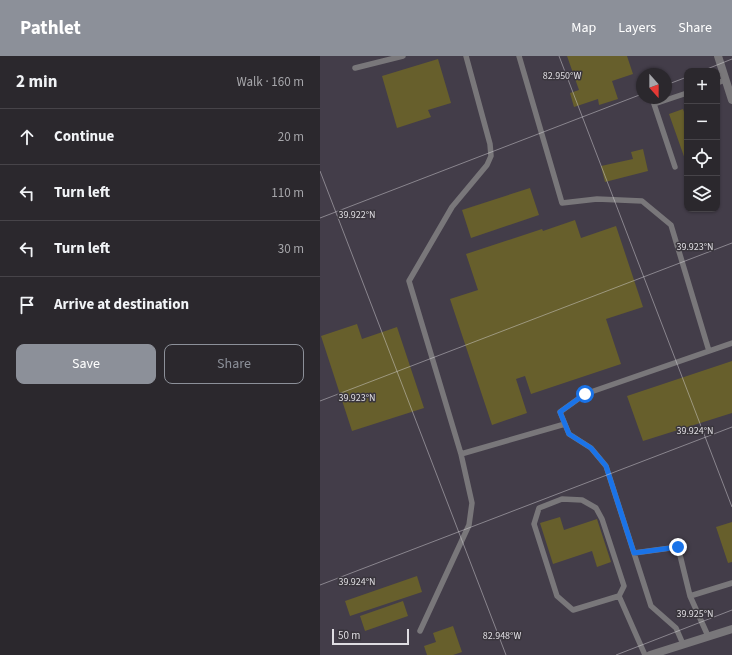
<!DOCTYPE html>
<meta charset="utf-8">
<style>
:root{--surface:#2b282d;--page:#333035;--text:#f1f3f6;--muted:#a6a6aa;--line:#474449;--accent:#8c9099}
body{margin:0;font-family:"Source Sans 3",sans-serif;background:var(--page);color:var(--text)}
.controls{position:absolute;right:12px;top:12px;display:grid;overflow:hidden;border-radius:8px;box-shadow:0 1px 3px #0004}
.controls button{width:36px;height:36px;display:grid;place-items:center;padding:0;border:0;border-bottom:1px solid var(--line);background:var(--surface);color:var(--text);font:20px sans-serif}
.compass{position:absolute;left:316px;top:12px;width:36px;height:36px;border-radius:50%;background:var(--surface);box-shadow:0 1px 3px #0004;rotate:159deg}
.scale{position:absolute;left:12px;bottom:10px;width:77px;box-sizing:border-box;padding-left:4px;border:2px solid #dfdde2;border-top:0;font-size:11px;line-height:14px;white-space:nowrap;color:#dfdde2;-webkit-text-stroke:3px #39353c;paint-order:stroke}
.stop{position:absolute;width:12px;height:12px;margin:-9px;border:3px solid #1a73e8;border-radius:50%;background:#fff}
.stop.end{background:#1a73e8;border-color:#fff;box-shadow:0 1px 4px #0008}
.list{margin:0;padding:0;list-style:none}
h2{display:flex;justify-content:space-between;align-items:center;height:52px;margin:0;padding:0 16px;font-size:17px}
h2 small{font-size:13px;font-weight:400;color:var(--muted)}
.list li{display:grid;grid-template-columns:26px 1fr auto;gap:12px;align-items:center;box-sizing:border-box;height:56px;padding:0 16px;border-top:1px solid var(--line)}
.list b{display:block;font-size:15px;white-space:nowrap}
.list em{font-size:13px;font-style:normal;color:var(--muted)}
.actions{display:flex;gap:8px;padding:12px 16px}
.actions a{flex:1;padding:9px 0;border:1px solid var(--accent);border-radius:8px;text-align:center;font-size:14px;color:var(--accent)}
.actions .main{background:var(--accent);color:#fff}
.icon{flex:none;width:22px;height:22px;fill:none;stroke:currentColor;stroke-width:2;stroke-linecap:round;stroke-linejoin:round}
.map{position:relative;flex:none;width:412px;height:599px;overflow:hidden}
header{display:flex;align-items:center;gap:24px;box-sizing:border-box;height:56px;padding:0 20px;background:var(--accent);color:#fff}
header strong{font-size:19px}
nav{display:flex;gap:22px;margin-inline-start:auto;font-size:14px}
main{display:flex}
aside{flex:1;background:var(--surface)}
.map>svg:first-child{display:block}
</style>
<header>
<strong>Pathlet</strong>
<nav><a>Map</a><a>Layers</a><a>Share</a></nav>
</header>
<main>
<aside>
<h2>2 min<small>Walk · 160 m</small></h2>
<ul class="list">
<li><svg class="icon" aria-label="ahead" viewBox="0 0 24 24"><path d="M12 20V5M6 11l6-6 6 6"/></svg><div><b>Continue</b></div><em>20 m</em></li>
<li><svg class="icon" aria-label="left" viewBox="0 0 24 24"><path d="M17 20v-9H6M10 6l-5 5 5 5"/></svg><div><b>Turn left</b></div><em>110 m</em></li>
<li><svg class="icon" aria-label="left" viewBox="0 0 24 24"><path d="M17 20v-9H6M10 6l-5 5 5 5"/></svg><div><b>Turn left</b></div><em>30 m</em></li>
<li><svg class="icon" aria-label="arrive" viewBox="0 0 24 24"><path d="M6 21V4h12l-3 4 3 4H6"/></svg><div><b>Arrive at destination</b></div></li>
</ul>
<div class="actions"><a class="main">Save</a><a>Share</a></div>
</aside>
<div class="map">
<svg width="412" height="599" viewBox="0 0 412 599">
<rect width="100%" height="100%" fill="#39353c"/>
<path fill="#433d49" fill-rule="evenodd" d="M0 0H412V599H0ZM367 15H397V153H367ZM322 18H346V42H322Z"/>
<path fill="#675f2c" d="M247 0H307L313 18 292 25 298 43 279 49 278 43 254 51 250 37 259 34Z
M118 3 131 47 108 54 111 61 77 72 62 20Z
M363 53 367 64V109L349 58Z
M323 93 328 115 285 126 281 110 313 103 311 96Z
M210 132 219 159 151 182 142 154Z
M255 164 261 182 296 170 323 251 286 263 301 308 211 338 205 320 196 323 207 357 172 369 130 243 158 234 146 198 222 173 223 175Z
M37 268 42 283 77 271 104 352 32 375 1 280Z
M412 305V357L323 385 307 340Z
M240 461 244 474 277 463 291 506 277 511 272 495 233 508 220 467Z
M412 466V506L408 507 396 471Z
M97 520 102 536 30 560 25 545Z
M83 545 88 560 45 575 40 560Z
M133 570 142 596 133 599H107L104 590 116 586 113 577Z"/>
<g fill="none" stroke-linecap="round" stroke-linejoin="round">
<path stroke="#79777a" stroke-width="5.5" d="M146 0 170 88 171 100 167 109 132 151 89 225 141 398 245 368
M199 0 242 147 277 143 322 145 351 169 389 295
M35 12 83 0
M397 27 405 24
M355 111 334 48 367 37
M314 497 358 491 370 540 388 580
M299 540 253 554 237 540 214 468 219 452 242 443 262 444 276 452 282 463 304 530 299 540 325 599
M370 540 412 527
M100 575 149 469 152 447 141 398
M363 588 356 572 331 550 286 410 271 392 249 378 240 356 265 338 412 287"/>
<path stroke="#79777a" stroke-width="8" d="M398 0 412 44
M330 599 412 573"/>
</g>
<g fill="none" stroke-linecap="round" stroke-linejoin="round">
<path stroke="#1a73e8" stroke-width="5" d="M265 338 240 356 249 378 271 392 286 410 314 497 358 491"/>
</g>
<path fill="none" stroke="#dfdde2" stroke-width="1" stroke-opacity="0.45" d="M239 0 412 451M382 15 412 3M346 29 367 21M0 115 186 599M0 162 322 38M0 345 412 187M0 529 412 371M296 599 412 554"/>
<g font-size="10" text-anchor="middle" fill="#dfdde2" stroke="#39353c" stroke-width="3" stroke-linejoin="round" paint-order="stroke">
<text x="242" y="23">82.950°W</text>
<text x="37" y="162">39.922°N</text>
<text x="375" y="194">39.923°N</text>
<text x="37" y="345">39.923°N</text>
<text x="375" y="378">39.924°N</text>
<text x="37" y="529">39.924°N</text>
<text x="375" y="561">39.925°N</text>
<text x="182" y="583">82.948°W</text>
</g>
</svg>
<div class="controls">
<button>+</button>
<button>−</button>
<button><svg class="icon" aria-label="locate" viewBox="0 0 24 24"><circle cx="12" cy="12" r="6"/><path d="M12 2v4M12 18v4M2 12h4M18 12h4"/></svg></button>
<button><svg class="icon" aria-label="layers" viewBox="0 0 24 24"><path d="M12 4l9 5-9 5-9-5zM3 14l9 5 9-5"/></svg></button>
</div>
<svg class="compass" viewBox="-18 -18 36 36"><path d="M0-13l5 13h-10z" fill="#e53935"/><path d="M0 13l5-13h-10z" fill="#a6a6aa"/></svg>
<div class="scale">50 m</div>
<div class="stop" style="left:265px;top:338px"></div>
<div class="stop end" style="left:358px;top:491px"></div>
</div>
</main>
